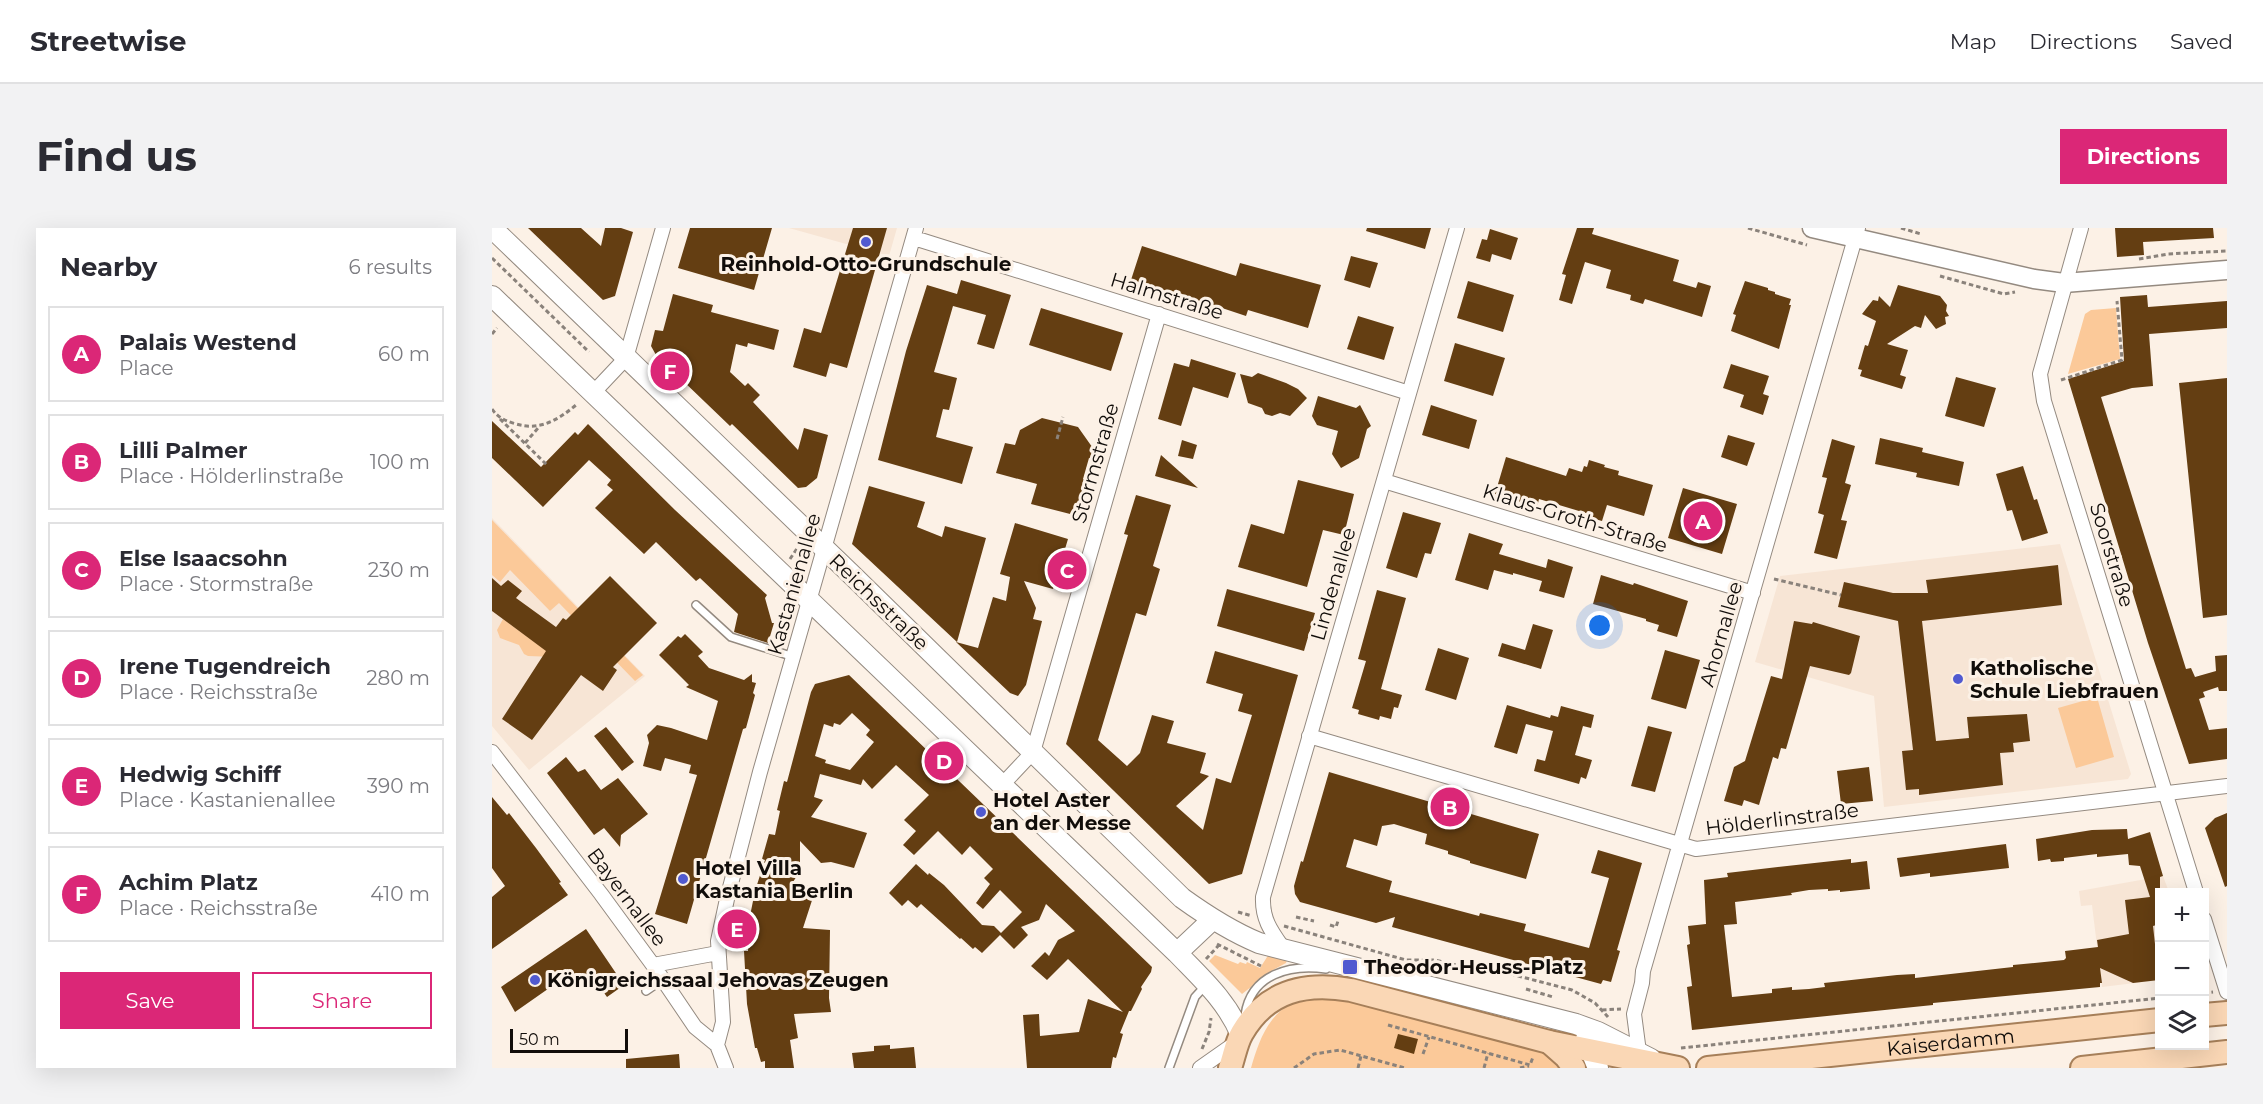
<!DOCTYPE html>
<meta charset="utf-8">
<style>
:root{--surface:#fff;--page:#f2f2f3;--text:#2b2b33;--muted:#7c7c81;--line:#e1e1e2;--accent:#db2777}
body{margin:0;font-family:Montserrat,sans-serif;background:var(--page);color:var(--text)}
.controls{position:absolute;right:18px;bottom:18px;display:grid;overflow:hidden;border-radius:0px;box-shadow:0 6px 24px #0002}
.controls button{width:54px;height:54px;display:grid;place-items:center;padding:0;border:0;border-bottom:2px solid var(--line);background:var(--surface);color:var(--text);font:30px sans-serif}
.scale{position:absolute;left:18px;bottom:15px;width:118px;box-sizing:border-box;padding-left:6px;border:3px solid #110d0a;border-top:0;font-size:16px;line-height:21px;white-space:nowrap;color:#110d0a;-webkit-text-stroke:4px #fcf1e6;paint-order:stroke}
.you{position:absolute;left:1108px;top:398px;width:21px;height:21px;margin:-15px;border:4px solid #fff;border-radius:50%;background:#1a73e8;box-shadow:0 0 0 9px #1a73e833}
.badge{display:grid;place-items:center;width:39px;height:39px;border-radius:50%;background:var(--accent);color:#fff;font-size:20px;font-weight:700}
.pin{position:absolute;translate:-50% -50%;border:3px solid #fff;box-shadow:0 2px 6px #0006}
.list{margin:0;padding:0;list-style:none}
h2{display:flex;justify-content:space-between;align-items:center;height:78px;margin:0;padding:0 24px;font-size:26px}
h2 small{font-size:20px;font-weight:400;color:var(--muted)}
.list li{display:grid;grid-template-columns:39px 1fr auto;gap:18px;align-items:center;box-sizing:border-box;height:96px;margin:0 12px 12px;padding:0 12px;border:2px solid var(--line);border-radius:0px}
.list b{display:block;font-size:22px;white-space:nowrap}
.list p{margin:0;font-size:20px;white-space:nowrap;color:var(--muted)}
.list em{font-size:20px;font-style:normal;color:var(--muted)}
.actions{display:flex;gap:12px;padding:18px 24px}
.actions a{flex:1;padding:14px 0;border:2px solid var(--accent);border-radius:0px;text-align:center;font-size:21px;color:var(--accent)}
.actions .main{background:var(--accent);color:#fff}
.icon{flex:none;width:33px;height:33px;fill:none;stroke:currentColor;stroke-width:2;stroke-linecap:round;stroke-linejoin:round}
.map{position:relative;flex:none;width:1735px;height:840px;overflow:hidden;border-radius:0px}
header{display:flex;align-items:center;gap:36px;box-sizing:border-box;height:84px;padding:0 30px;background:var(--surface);border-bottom:2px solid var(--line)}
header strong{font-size:28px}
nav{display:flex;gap:33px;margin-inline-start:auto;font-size:21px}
.intro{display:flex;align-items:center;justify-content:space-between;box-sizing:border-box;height:144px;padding:0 36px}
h1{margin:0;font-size:42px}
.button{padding:15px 27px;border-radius:0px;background:var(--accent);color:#fff;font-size:21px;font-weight:700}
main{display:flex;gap:36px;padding:0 36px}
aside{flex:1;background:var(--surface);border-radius:0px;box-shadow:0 6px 24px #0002}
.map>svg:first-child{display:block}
</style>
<header>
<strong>Streetwise</strong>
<nav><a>Map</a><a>Directions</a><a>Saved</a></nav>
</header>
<div class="intro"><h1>Find us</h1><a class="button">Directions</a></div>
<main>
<aside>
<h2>Nearby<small>6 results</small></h2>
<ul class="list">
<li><span class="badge">A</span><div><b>Palais Westend</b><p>Place</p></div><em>60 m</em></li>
<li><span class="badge">B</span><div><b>Lilli Palmer</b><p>Place · Hölderlinstraße</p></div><em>100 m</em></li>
<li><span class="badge">C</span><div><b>Else Isaacsohn</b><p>Place · Stormstraße</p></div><em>230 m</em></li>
<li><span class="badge">D</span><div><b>Irene Tugendreich</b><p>Place · Reichsstraße</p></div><em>280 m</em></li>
<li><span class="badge">E</span><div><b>Hedwig Schiff</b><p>Place · Kastanienallee</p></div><em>390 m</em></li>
<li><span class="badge">F</span><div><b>Achim Platz</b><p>Place · Reichsstraße</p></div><em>410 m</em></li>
</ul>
<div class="actions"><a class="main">Save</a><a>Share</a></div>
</aside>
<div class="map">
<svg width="1735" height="840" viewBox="0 0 1735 840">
<rect width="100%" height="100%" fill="#fcf1e6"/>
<path fill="#f7e5d5" d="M297 0H405L397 28Z
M0 290 153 448 37 542 0 498Z
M1568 316 1639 546 1636 551 1392 579 1382 468 1263 434 1288 348Z
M1671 648 1677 664H1668L1667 752 1610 759 1600 677 1589 678 1587 663Z"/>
<path fill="#fbc999" d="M1624 80 1628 131 1576 146 1593 86 1599 82Z
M0 292 151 447 143 453 67 375 58 383 18 342 8 354 0 347Z
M11 391 63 429 36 428 32 426 27 417 8 410 5 402Z
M1605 469 1622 529 1584 540 1566 480Z
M777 726 795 732 794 735 781 742 750 766 717 733 723 727 746 736 748 734 754 736 755 734 768 740Z
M839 767 1052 824 1073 840H759C767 812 778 780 811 771 820 769 830 769 839 767Z"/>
<path fill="#643e12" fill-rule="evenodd" d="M36 0H89L109 18 113 0H129L141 4 123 68 111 72Z
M198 0H280L262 62 186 40Z
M361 0H395L355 140 338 135 334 149 301 139 312 100 329 105Z
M875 0H939L933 21 874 3Z
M1085 0H1102L1100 6 1187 32 1181 53 1204 60 1206 54 1219 58 1210 89 1153 71 1151 76 1138 72 1139 67 1114 60 1119 42 1093 34 1080 76 1067 72 1074 47 1070 46Z
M1623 0H1721L1722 10 1651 14 1652 27 1625 29Z
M998 1 1026 10 1019 32 1000 26 998 34 984 30 990 11 995 12Z
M650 18 744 48 748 35 829 57 816 100 756 82 754 88 718 76V79L687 69V67L639 52Z
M859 28 886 35 878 60 852 52Z
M469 52 519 67 502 121 485 116 494 87 461 78 442 144 465 150 457 182 451 181 444 209 481 219 470 256 386 232 414 123 435 57 465 66Z
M976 53 1022 67 1011 104 965 90Z
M1253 53 1276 60V62L1283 64V66L1299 71 1297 77H1299L1287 121 1239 103 1244 87 1241 86Z
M1406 57 1448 68 1455 77 1454 83 1457 88 1453 89 1454 96 1444 101 1433 87 1429 100 1423 98 1395 116 1416 122 1408 147 1414 149 1410 161 1368 148 1370 142 1366 141 1373 117 1376 118 1384 93 1370 86 1381 72 1386 73 1387 68 1398 79Z
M181 66 221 77 219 84 287 102 282 122 256 115 255 119 244 116 238 144 253 158 256 155 268 167 261 174 306 222 312 200 336 207 325 250 314 259 306 260 240 196 238 198 164 127 159 118 163 102 171 103Z
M1655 67 1656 79 1735 73V100L1657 106 1661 158 1640 160 1609 169 1694 441 1699 440 1703 449 1724 443 1723 428 1735 427V463H1727L1726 459 1711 464 1713 469 1707 471 1717 502 1735 500V531L1697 536 1656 415 1576 151 1632 133 1628 69Z
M549 80 631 105 619 143 537 117Z
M866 88 902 99 892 132 855 121Z
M963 115 1013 130 1001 168 952 153Z
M699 131 744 145 736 170 701 159 689 198 666 191 682 135 697 139Z
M1239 136 1277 148 1271 166 1277 168 1271 187 1248 179 1252 167 1231 160Z
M766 145 794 155 806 161 815 170 798 188 788 185 780 188 773 186 770 180 756 175 748 146 760 149Z
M1464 149 1504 160 1492 199 1453 188Z
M1735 150V387L1711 390 1687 155Z
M826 168 864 180 868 177 879 198 875 201 867 230 849 240 840 226 846 203 825 197 820 188Z
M939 177 985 192 977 221 930 207Z
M550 190 586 199 610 233 597 230 591 251 596 253 586 288 539 276 545 256 504 245 513 215 523 217 528 202Z
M0 193 49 239 83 204 86 207 96 196 183 282 275 367 273 370 280 395H282L276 415 242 404 246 386 208 350 204 353 164 314 152 326 103 280 121 262 115 257 119 252 97 232 51 279 0 230Z
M1236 207 1263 215 1255 238 1229 229Z
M1388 210 1431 220 1430 224 1472 234 1467 258 1424 249 1425 245 1383 236Z
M1340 211 1363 218 1353 255 1359 257 1349 292 1355 293 1345 331 1322 325 1332 287 1326 285 1335 250 1330 249Z
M690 212 705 217 701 231 686 228Z
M669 227 706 260 663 248Z
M1014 229 1074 248 1077 240 1090 244 1092 238 1095 239 1097 232 1113 237 1112 239 1127 243 1126 247 1161 257 1152 288 1115 277 1110 293 1096 289 1097 286 1047 271 1045 279 1003 266Z
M1531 238 1542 272 1545 271 1556 305 1530 313 1520 282 1515 283 1504 246Z
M806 252 862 266 852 307 831 302 815 359 746 339 759 296 792 306Z
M377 258 433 274 425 299 450 309 453 298 494 310 465 414 360 316Z
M1191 260 1245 276 1230 326 1176 310Z
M644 267 679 277 661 338 668 341 654 388 644 385 606 512 635 538 648 525 660 487 682 493 675 515 714 525 708 545 717 548 684 578 711 602 724 550 739 555 760 487 746 483 751 466 714 455 723 423 806 447 750 646 717 656 574 516 636 307 632 306Z
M911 284 949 295 939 326 933 325 925 350 894 340Z
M523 295 576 311 561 361 532 353 544 380 541 391 550 393 534 457 526 468 518 465 464 414 486 420 501 369 514 373 518 349 508 346Z
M977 305 1011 316 1007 326 1054 340 1056 331 1081 339 1072 370 1047 363 1050 353 1021 345V347L1002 342 996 362 963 352Z
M1566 337 1570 377 1430 393 1444 513 1477 510 1475 489 1535 486 1538 513 1521 515 1522 524 1508 525 1511 557 1427 567V561L1414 562 1410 523 1421 522 1406 393 1346 379 1352 354 1401 365H1436L1434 352Z
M1109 347 1141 357 1142 355 1196 373 1185 409 1165 403 1167 397 1154 393V391L1101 376Z
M118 348 165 395 121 439 125 442 111 463 89 447 40 512 10 491 54 423 0 383V350L9 358 16 352 30 363 24 370 64 399 71 390 74 392Z
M735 361 823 385 812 423 725 398Z
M885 362 914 370 889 461 910 467 906 480 902 479 899 491 888 488 887 492 866 486 867 482 860 480 874 433 866 431Z
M1302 393 1320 396 1321 394 1368 408 1359 445 1357 447 1318 438 1294 521 1289 520 1286 531 1281 529 1267 577 1252 572 1250 578 1232 573 1242 539 1253 533 1279 448 1290 451Z
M1041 396 1061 402 1049 441 1006 428 1010 415 1033 422Z
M193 406 211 424 206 428 217 440 252 452 260 446V454L264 455 261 465 263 467 254 500 251 501 195 696 163 686 205 547 197 545 199 537 173 530 169 543 151 538 157 515 155 507 165 497 179 500 215 512 226 473 194 459 197 457 167 427 186 408 189 410Z
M946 420 977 430 964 472 933 462Z
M1173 422 1208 432 1194 481 1159 471Z
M357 447 660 739 659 744 649 759 650 761 639 783H637L628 805 631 806 624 830 621 829 619 840H535L531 787 547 786 548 808 587 804 596 771 631 784 576 731 555 752 539 738 553 724 557 728 566 712 583 703 554 676 547 692 529 699 536 707 522 721 508 707 490 725 483 719 481 721 469 710 468 711 429 676 425 680 416 672 410 678 397 665 424 636 436 647 437 645 452 657 490 697 502 698 509 705 530 684 508 662 491 681 484 675 498 656 492 650 501 641 478 618 470 627 446 603 422 627 411 617 424 603 412 592 437 567 404 537 380 561 371 551 369 557 328 546 322 569 331 572 319 589 375 605 362 640 339 634 329 635 308 613V643L301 654 324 660 311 700 338 702 337 770 339 784 302 786 306 810 298 812 302 840H273V833L269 834 265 820H263L255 776 252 723H256L258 688 263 663 273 632 270 631 277 606 283 607 288 583 285 582 292 553 295 554 319 464 323 456ZM360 485 378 502 374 507 382 514 358 542 333 535 334 532 323 528 332 496 341 499 342 495 348 497Z
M1015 477 1058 490 1059 487 1066 489 1069 478 1102 487 1099 500 1091 498 1083 527 1100 532 1094 551 1089 549 1087 556 1042 543 1045 531 1053 533 1061 503 1034 496 1025 526 1002 519Z
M1156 498 1180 504 1163 564 1139 558Z
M114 499 142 534 130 543 102 508Z
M74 529 86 544 93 541 109 562 126 550 156 586 129 607 128 619 112 600 102 607 55 545Z
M1377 539 1381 573 1349 576 1345 543Z
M837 544 1047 606 1034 651 978 635V633L956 626V623L933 616 935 606 902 596 890 598 885 618 862 611 854 639 900 653 897 664 987 688 988 685 1034 696 1032 703 1097 720 1117 650 1099 645 1106 622 1150 635 1125 722 1128 723 1119 754 1111 752 1109 756 900 699 903 689 884 695 808 674 803 666 802 658 809 633 811 634Z
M0 569 15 587 17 585 44 620 69 654 67 655 76 667 0 721V669L13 658 0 640Z
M1735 585V658L1733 659 1713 600 1723 590Z
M1635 601 1636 611 1658 604 1671 648 1668 649V696L1661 698 1667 752 1641 755 1608 740 1610 755H1608V759L1441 775V777L1412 780 1200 802 1195 759 1200 758 1195 717 1198 716 1196 698 1214 696 1212 652 1236 649 1235 645 1295 638 1359 631V635L1375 633 1378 661 1348 664V662L1336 663V661L1317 662 1299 665 1300 667 1243 674 1245 696 1232 697 1240 769 1280 765V761L1300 759V762L1317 761 1333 759 1332 755 1405 747 1423 746V750L1521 739V737L1572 732 1574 730 1573 723 1606 719 1605 712 1637 706 1633 672 1658 669 1648 638 1637 637 1636 626 1605 629V626L1572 630V633L1559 634 1558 631 1546 633 1544 611 1600 602Z
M1514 616 1517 640 1438 649V645L1408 649 1405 630Z
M94 701 132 757 115 769 100 748 83 760 73 749 23 784 9 759Z
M906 806 926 811 922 826 902 820Z
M398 817V821L422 819 424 840H362L360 825 382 823V818Z
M187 826 188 840H134V831Z"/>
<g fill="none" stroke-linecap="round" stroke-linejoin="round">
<g stroke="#948a80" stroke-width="10">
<path id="service" d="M204 377 239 409 302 429
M154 763 170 752
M753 787C759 746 798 736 834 741
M677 840 703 769 713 758"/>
</g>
<g stroke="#948a80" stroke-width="16">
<path id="minor" d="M1589 0 1548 146 1552 173 1704 664
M422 10 917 165
M101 165 134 130 171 0
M892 253 1261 365
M817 508 1204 621 1735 558
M0 524 109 666 161 737 203 799 225 817 234 840
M509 558 541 524 667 86
M1712 691 1735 764
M791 720C779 703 770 691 771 669L965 0
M161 737 226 725
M225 817 231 794 226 713 235 671 268 544 424 0
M1147 824 1142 786 1150 755 1151 743 1366 0
M708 840 745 814"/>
</g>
<g stroke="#948a80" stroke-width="21">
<path id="tertiary" d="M1320 0 1542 51 1572 55 1735 42"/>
</g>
<g stroke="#948a80" stroke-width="22">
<path id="secondary" d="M0 0 361 348 690 670C715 688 738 703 767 715L1084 796 1106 804 1159 831
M0 68 685 725C710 751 735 773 749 807
M685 725 720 692
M1094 811 1106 840"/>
</g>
<g stroke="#a67f59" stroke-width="26">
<g id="primary">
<path d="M1712 787 1735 785"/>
<path d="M1057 814 1074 829 1082 840"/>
<path d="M738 840C742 829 744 815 750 805 775 762 814 754 859 762L1057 814 1186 840"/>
<path id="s1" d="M1216 840 1668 792"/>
<path d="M1590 840 1735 824"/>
</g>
</g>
<path stroke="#8a827b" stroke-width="3" stroke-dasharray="4.5 3" stroke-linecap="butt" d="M1256 0 1315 17
M1409 0 1429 6
M0 30 97 124
M1647 31 1676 26 1735 23
M1448 48 1512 66 1523 64
M0 106 5 100
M1569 152 1630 132 1625 73
M0 181C6 190 14 193 24 196 48 203 66 192 84 177
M8 191 56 238
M565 211 571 189
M33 215 47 199
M298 331 306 319
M1282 351 1349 367
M746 684 760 688
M804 689 822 693
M838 697 844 699 846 693
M792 698 914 732H943L989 743 1011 744 1080 762 1103 775 1116 789
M725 716 769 738
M714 731 728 716
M1034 761 1061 769
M1712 765 1721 764
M1110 782 1129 781
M896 797 1038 837 1041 829
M1189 820 1668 770
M710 821 717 804 719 790
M931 826 937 809
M802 840 822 826 848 822 913 840
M866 840 869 828
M992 840 996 825
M1028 840 1037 838"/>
<use href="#service" stroke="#fff" stroke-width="7"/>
<use href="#minor" stroke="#fff" stroke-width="14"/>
<use href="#tertiary" stroke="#fff" stroke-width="18"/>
<use href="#secondary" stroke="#fff" stroke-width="20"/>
<use href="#primary" stroke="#fad7b5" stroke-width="22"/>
</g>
<g fill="#515ad0" stroke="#fcf1e6" stroke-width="2">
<circle cx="374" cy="14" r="6"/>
<circle cx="1466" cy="451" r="6"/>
<circle cx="489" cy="584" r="6"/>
<circle cx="191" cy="651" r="6"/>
<rect x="850" y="731" width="16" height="16" rx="3"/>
<circle cx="43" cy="752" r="6"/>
</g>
<g text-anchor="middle" stroke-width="6" stroke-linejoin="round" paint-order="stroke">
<g font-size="20" font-weight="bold" fill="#110d0a" stroke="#fcf1e6" text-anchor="start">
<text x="374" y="43" text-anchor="middle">Reinhold-Otto-Grundschule</text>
<text x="1478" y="447">Katholische<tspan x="1478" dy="23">Schule Liebfrauen</tspan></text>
<text x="501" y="579">Hotel Aster<tspan x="501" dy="23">an der Messe</tspan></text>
<text x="203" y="647">Hotel Villa<tspan x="203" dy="23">Kastania Berlin</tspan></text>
<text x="872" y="746">Theodor-Heuss-Platz</text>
<text x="55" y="759">Königreichssaal Jehovas Zeugen</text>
</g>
<g font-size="20" fill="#110d0a" stroke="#fcf1e6">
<text transform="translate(675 68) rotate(17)" y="7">Halmstraße</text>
<text transform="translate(603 235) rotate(-74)" y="7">Stormstraße</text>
<text transform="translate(1083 290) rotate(17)" y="7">Klaus-Groth-Straße</text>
<text transform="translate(1620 327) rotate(73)" y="7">Soorstraße</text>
<text transform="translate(302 356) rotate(-74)" y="7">Kastanienallee</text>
<text transform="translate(841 356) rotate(-74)" y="7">Lindenallee</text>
<text transform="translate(387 374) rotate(44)" y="7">Reichsstraße</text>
<text transform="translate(1229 406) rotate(-74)" y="7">Ahornallee</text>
<text transform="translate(1290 591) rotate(-7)" y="7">Hölderlinstraße</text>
<text transform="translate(135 669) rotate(53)" y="7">Bayernallee</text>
<text dy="7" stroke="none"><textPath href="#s1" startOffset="244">Kaiserdamm</textPath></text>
</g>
</g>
</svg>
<div class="controls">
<button>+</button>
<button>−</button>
<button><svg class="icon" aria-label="layers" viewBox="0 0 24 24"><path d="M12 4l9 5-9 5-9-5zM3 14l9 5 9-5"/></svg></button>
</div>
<div class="scale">50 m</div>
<div class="you"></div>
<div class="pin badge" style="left:1211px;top:293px">A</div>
<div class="pin badge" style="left:958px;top:579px">B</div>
<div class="pin badge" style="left:575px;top:342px">C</div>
<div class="pin badge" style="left:452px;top:533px">D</div>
<div class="pin badge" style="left:245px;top:701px">E</div>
<div class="pin badge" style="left:178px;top:143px">F</div>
</div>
</main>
